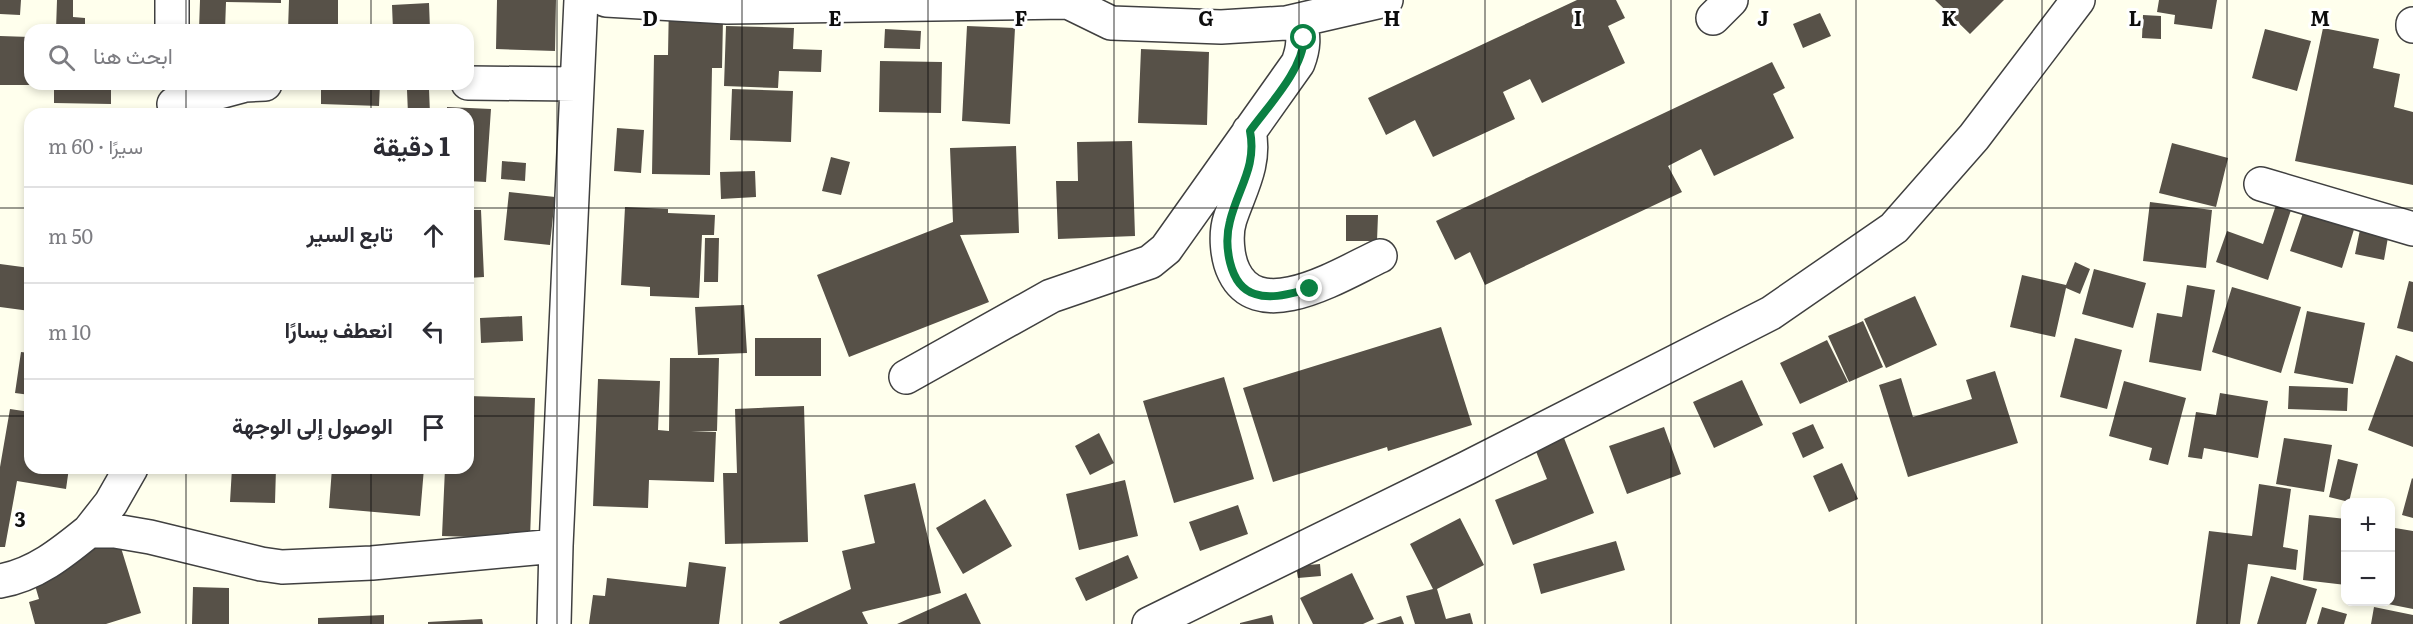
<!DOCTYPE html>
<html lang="ar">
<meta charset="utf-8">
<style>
:root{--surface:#fff;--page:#f7f7f7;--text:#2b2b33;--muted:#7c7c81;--line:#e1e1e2}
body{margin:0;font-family:Literata,Vazirmatn,serif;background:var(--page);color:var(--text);direction:rtl}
.controls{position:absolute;right:18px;bottom:18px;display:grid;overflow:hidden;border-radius:12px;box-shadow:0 3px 9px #0003}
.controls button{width:54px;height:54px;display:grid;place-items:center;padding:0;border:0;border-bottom:2px solid var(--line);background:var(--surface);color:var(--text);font:30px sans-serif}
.stop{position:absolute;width:18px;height:18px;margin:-14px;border:4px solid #0b8043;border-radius:50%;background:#fff}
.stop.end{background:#0b8043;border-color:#fff;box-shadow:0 2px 6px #0008}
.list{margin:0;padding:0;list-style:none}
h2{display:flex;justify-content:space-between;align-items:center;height:78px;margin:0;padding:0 24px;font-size:26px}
h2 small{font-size:20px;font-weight:400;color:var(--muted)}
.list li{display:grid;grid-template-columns:39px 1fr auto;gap:18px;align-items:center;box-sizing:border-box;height:96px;padding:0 24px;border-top:2px solid var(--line)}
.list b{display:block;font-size:22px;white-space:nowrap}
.list em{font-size:20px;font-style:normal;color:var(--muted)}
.icon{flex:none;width:33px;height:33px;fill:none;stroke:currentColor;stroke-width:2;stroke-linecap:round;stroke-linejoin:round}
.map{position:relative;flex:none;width:2413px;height:624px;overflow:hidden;direction:ltr}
.search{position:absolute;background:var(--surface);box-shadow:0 3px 9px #0003;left:24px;top:24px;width:450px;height:66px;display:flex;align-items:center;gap:15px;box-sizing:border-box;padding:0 21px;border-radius:18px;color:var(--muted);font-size:22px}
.panel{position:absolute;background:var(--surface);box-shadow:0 3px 9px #0003;left:24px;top:108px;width:450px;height:366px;border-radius:18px;direction:rtl}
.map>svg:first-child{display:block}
</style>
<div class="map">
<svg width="2413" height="624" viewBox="0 0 2413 624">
<rect width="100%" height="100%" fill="#ffffed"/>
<path fill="#575148" d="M0 0H21L20 15 0 14Z
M57 0H73V17L85 18V30H56Z
M200 0H281V3L226 2 225 30H199Z
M289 0H338V30H288Z
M497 0H556L555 51 496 49Z
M669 0 723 19 722 68H712L710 175 652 174 654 55H668Z
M1577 0H1616L1625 18 1608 26 1625 63 1542 103 1530 79 1503 92 1515 119 1433 157 1415 120 1386 135 1368 98Z
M1935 0H2004L1970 34Z
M2159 0H2217L2212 29 2174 24 2175 15 2157 12Z
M429 3 430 30H393L392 5Z
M1820 13 1831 36 1803 48 1793 24Z
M2143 15 2161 16V39L2142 38Z
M726 26 794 28 793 49 822 50 821 72 779 71 778 88 724 86Z
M967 26 1015 28 1010 124 962 121Z
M2323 28 2379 39 2373 68 2400 74 2394 107 2413 112V185L2295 161Z
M885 29 921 31 920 49 884 48Z
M2265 29 2311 41 2297 91 2252 78Z
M0 36 30 37V85H0Z
M1141 49 1209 52 1207 125 1138 123Z
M880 61 942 62 941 113 879 112Z
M1772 62 1785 88 1773 94 1794 138 1714 176 1701 149 1668 166 1682 192 1485 285 1470 252 1455 260 1436 221Z
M54 84H111V104L54 103Z
M321 84H380L379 106 321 104Z
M429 89 430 114H408L407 90Z
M732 89 793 91 791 142 730 140Z
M447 107 491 109 486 182 468 181V114H447Z
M278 111H308V114H278Z
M617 128 644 130 641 173 614 171Z
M1132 141 1135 236 1058 239 1056 181H1078L1077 142Z
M2172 143 2228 158 2216 207 2159 193Z
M30 146V169L28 170 27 147Z
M1016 146 1019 233 960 235 989 302 849 357 817 275 953 222 950 148Z
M831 157 850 162 841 195 822 191Z
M502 161 526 163 525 181 501 179Z
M755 171 756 197 721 199 720 172Z
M509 192 555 197 550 245 504 240Z
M2278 199 2293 204 2268 280 2216 262 2227 231 2263 244Z
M2150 202 2212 210 2206 268 2143 261Z
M625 207 668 209V213L715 215 714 235H702L699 298 650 296V287L621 285Z
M2305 207 2356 223 2342 268 2290 251Z
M468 210H481L484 277 468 278Z
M1346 215H1378L1377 241H1346Z
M2362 220 2390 226 2384 260 2355 254Z
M705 238H719L718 282H704Z
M2075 262 2090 269 2080 294 2066 288 2055 337 2010 327 2022 275 2066 285Z
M0 264 30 268V311L0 307Z
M2094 269 2146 283 2133 328 2082 314Z
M2409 281 2413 282V332L2397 328Z
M2187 285 2215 290 2201 371 2149 362 2157 313 2182 317Z
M2232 287 2301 307 2281 373 2212 352Z
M1915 296 1937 345 1886 368 1864 319Z
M744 305 747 353 698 355 695 307Z
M2307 311 2365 323 2353 384 2294 373Z
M522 316 523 341 481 343 480 318Z
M1863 321 1883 367 1849 382 1828 336Z
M1441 327 1472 425 1388 451 1387 447 1273 482 1243 388Z
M755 338H821V376H755Z
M2075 338 2122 350 2107 409 2060 397Z
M1827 340 1848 382 1800 404 1780 363Z
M21 352 30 353V395L15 393Z
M2396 355 2413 362V447L2368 430Z
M670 358H719L717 431H691L716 432 714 482 649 480 648 508 593 506 598 379 660 381 658 430 669 431Z
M1995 371 2018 443 1908 477 1879 385 1901 378 1913 417 1972 399 1966 380Z
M1224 377 1254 479 1174 503 1143 401Z
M1742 380 1763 425 1714 448 1693 402Z
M2124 381 2186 398 2168 465 2149 460 2152 448 2109 436Z
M2289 386 2348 388 2347 411 2288 409Z
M2220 393 2268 401 2258 458 2204 448 2202 459 2188 457 2196 412 2216 415Z
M468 396 535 398 530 539 442 536 445 468H468Z
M804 406 808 542 725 544 723 473H737L735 409Z
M10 409 30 412V468H69L66 489 17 481 5 547H0V467Z
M1813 424 1824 448 1803 458 1792 433Z
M1664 427 1681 474 1627 494 1609 446Z
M1099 433 1114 463 1090 475 1075 446Z
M1564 438 1594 513 1513 545 1495 500 1547 479 1535 449Z
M2284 438 2332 445 2324 492 2276 484Z
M2338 459 2358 464 2349 502 2329 497Z
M1842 463 1858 499 1829 512 1813 476Z
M232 468H276L275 503 230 502Z
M332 468H424L420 516 329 508Z
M2412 478 2413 479V518L2402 515Z
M1125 480 1138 536 1079 550 1066 494Z
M915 483 941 593 862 612 868 624H780L779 622 851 589 842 551 875 543 864 495Z
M2259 484 2291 489 2283 547 2298 550 2296 570 2248 564 2240 624H2196L2209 531 2252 536Z
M985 499 1012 546 963 574 936 528Z
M1238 505 1248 534 1200 551 1189 522Z
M2309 515 2346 519V585L2303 580Z
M1460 518 1484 565 1437 589 1446 619 1470 613 1473 624H1415L1406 596 1433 589 1410 544Z
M2395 528 2413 531V609L2383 603 2390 602V552Z
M118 538 141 613 106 624H35L29 602 39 599 29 565Z
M1616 541 1625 570 1541 594 1533 564Z
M1128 555 1138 578 1086 601 1075 578Z
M689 562 726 567 719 624H589L593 595 605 596 607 578 686 587Z
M1320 564 1321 576 1298 578 1296 566Z
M1352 573 1374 619 1363 624H1313L1300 598Z
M2271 576 2317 589 2306 624H2257Z
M193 587 229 588V624H192Z
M966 593 981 624H897Z
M2322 607 2347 614 2344 624H2317Z
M2374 607 2413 615V624H2371Z
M384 615V624H318V618Z
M1272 615 1274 624H1240V623Z
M1401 616 1404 624H1376Z
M482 619 483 624H428V622Z"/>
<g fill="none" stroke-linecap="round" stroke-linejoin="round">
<g stroke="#404040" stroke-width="36">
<path id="street" d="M172 0V30
M606 0 727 7 1068 2 1073 0
M1068 2 1111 23 1221 27 1286 23 1386 0
M1713 18 1731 0
M2413 26V24
M468 83 576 84
M174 104 245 85 265 84
M1249 131C1256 164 1240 189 1230 219 1225 234 1227 258 1234 272 1260 326 1343 273 1380 256
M2261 184 2413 229
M906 377 1051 296 1150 262 1166 249 1298 63C1304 47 1304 37 1300 21
M89 531 111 503 131 468
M0 581C35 575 62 553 89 531H115L150 537 261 564 282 567 372 563 556 546
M554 624 556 546 581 0
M1149 624 1467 468 1771 313 1894 228 1974 137 2078 0"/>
</g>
<use href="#street" stroke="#fff" stroke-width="33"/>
</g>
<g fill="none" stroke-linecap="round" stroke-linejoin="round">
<path stroke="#0b8043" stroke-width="8" d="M1304 38C1303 70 1268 106 1250 131 1257 167 1238 188 1230 221 1224 243 1228 286 1255 294 1272 300 1292 293 1310 289"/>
</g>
<path fill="none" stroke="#0d0d0d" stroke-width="1.5" stroke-opacity="0.55" d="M186 0V30M371 0V30M557 0V624M742 0V624M928 0V624M1114 0V624M1299 0V624M1485 0V624M1671 0V624M1856 0V624M2042 0V624M2227 0V624M186 84V114M371 84V114M0 208H30M468 208H2413M0 416H30M468 416H2413M186 468V624M371 468V624"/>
<g font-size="20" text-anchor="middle" font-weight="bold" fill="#0d0d0d" stroke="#fff" stroke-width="6" stroke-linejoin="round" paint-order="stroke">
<text x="650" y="26">D</text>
<text x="835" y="26">E</text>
<text x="1021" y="26">F</text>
<text x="1206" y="26">G</text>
<text x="1392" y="26">H</text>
<text x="1578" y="26">I</text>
<text x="1763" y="26">J</text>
<text x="1949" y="26">K</text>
<text x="2135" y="26">L</text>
<text x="2320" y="26">M</text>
<text x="20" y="527">3</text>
</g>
</svg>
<div class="controls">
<button>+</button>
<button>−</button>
</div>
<div class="stop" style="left:1304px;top:38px"></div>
<div class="stop end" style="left:1310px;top:289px"></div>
<div class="search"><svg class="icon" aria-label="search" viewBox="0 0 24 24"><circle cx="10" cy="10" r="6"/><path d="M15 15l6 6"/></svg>ابحث هنا</div>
<section class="panel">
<h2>1 دقيقة<small>سيرًا · 60 m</small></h2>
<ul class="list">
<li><svg class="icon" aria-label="ahead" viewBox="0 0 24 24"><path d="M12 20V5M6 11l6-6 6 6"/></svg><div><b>تابع السير</b></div><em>50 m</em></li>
<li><svg class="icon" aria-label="left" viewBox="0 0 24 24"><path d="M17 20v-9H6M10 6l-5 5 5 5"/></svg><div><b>انعطف يسارًا</b></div><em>10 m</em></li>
<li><svg class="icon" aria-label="arrive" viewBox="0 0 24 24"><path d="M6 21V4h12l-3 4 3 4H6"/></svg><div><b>الوصول إلى الوجهة</b></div></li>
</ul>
</section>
</div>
